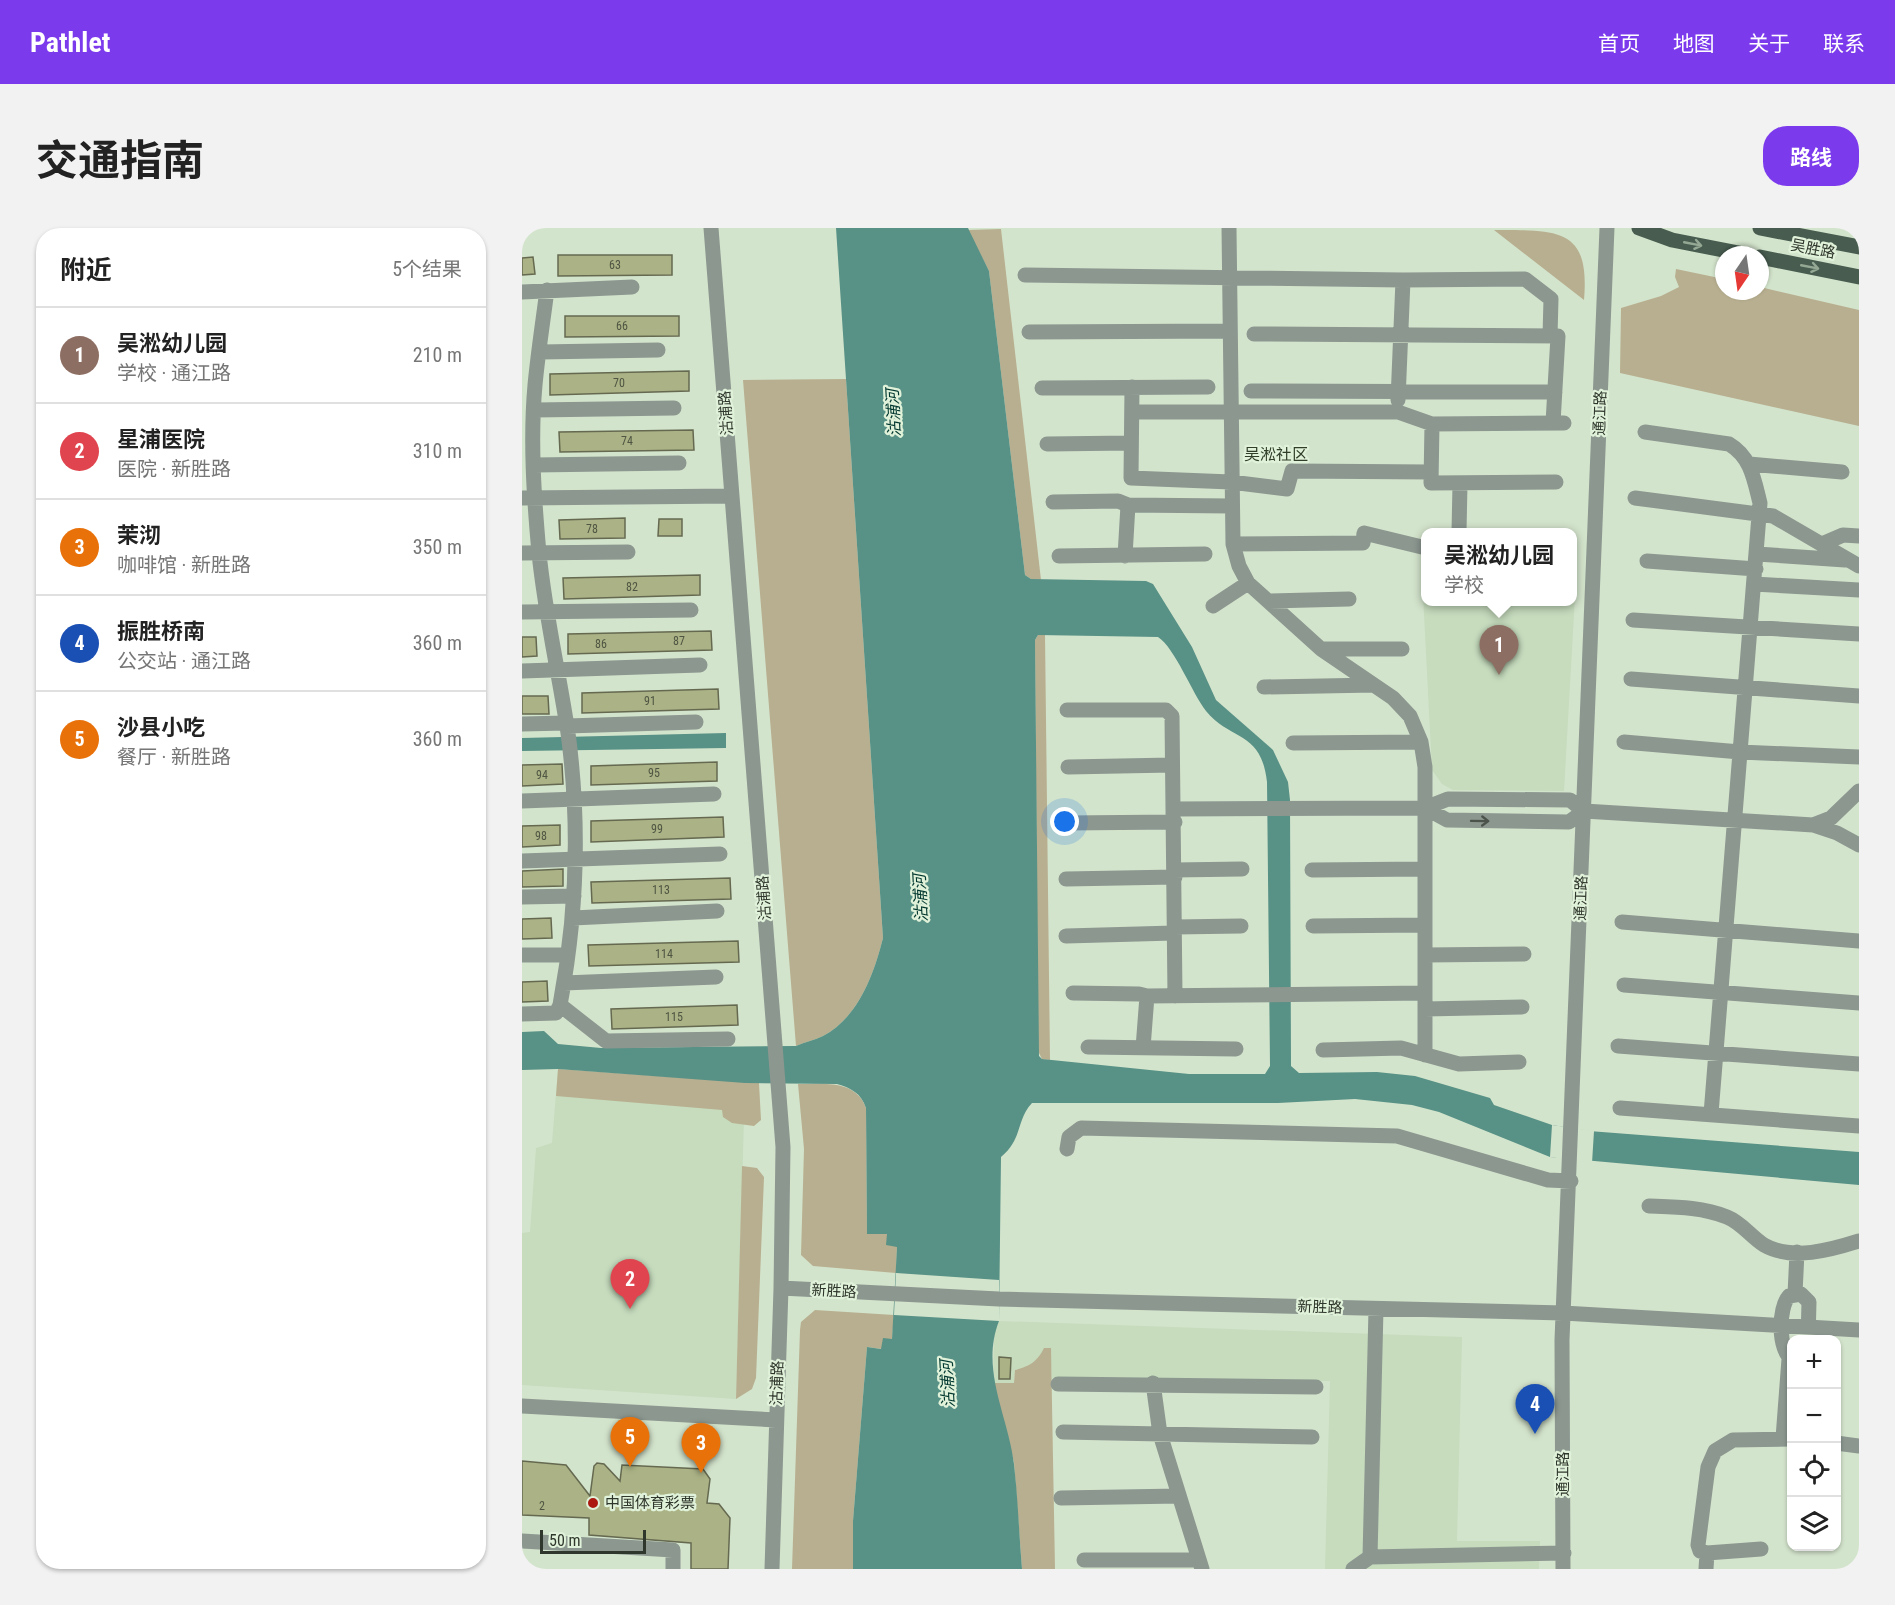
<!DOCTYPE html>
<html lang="zh">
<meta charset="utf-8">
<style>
:root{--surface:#fff;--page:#f2f2f2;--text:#222;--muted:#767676;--line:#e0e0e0;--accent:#7c3aed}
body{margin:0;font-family:"Roboto Condensed","Noto Sans SC",sans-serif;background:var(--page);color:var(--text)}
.controls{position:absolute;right:18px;bottom:18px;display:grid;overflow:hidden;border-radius:12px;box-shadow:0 2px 4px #0004}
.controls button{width:54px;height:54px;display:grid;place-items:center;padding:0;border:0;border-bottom:2px solid var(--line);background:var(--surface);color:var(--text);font:30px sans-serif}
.compass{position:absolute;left:1193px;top:18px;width:54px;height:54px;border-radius:50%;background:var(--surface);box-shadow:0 2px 4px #0004;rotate:193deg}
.scale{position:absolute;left:18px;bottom:15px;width:106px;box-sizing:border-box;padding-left:6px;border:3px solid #2f362c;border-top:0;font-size:16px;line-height:21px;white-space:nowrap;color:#2f362c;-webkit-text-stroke:4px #e0f2d9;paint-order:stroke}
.you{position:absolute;left:543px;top:594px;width:21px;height:21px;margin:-15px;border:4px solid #fff;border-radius:50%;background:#1a73e8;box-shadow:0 0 0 9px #1a73e833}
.badge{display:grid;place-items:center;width:39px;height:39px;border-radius:50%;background:var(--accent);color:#fff;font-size:20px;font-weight:700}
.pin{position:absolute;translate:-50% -50px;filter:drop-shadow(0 2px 3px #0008)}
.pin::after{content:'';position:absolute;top:32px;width:21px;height:18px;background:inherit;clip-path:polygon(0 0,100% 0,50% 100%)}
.popup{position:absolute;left:899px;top:300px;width:156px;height:78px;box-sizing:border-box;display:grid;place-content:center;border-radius:12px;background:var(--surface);filter:drop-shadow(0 2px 4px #0005);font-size:20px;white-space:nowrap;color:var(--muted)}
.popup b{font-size:22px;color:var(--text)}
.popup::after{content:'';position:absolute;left:50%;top:100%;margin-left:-12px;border:12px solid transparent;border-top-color:var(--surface)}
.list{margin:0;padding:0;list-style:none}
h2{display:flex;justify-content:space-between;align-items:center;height:78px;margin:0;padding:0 24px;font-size:26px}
h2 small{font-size:20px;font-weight:400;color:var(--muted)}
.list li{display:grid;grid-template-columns:39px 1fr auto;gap:18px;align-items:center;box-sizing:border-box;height:96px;padding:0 24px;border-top:2px solid var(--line)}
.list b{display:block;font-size:22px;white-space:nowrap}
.list p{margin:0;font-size:20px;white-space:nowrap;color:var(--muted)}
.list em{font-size:20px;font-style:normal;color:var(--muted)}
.icon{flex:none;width:33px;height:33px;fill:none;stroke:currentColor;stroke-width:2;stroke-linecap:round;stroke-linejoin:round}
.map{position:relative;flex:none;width:1337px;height:1341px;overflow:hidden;border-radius:24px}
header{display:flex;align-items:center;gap:36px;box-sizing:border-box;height:84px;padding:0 30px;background:var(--accent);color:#fff}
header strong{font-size:28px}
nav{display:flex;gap:33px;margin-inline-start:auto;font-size:21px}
.intro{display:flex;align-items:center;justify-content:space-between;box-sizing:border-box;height:144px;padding:0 36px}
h1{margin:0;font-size:42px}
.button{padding:15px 27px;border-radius:24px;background:var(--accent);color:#fff;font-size:21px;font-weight:700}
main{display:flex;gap:36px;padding:0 36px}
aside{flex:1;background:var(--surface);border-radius:24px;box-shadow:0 2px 4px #0004}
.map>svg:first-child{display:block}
</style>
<header>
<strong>Pathlet</strong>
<nav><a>首页</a><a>地图</a><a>关于</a><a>联系</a></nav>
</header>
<div class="intro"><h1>交通指南</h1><a class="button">路线</a></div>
<main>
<aside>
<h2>附近<small>5个结果</small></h2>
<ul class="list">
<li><span class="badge" style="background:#8d6e63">1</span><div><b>吴淞幼儿园</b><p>学校 · 通江路</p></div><em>210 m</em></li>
<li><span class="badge" style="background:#e0444e">2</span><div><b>星浦医院</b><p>医院 · 新胜路</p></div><em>310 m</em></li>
<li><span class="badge" style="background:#e8710a">3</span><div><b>茉沏</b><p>咖啡馆 · 新胜路</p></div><em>350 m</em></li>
<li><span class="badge" style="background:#1a4fb4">4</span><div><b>振胜桥南</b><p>公交站 · 通江路</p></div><em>360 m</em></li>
<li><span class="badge" style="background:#e8710a">5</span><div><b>沙县小吃</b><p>餐厅 · 新胜路</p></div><em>360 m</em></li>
</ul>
</aside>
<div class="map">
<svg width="1337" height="1341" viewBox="0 0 1337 1341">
<rect width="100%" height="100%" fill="#d3e4cc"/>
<path fill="#c6dcbd" d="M900 347H903L904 374H1050L1051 351H1054L1042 563 931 562 920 556 910 542Z
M36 841 223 855 214 1171 0 1157V1005L8 1004 14 920 30 915Z
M477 1093 940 1109 935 1313H1018L1017 1341H803L808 1153 530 1150 528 1120 522 1121 517 1132 506 1139 493 1142 492 1155H471L472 1106Z"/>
<path fill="#b8af90" d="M479 1 519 352 509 351 503 347 467 43 446 2Z
M972 2C1037 2 1068 0 1062 72Z
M1154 41 1202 51V63H1238V59L1337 82V198L1098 145 1099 80 1139 68 1157 59 1153 49Z
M324 151 361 710C352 746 336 790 301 808 293 812 283 814 274 818L221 152Z
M516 407H523L528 832 520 831 516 823 513 412Z
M36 841 237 855 239 892 232 898 210 895 201 889 200 882 34 868Z
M276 856C301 856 334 851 344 880L345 1005 365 1006 375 1018 374 1045 291 1038 279 1027 282 921Z
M220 938 235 940 242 949 234 1150 230 1161 214 1171Z
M293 1082 372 1087 370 1111 360 1121 345 1119 331 1293V1341H270L278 1102 279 1094Z
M522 1120H529L533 1341H500L492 1234 471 1155H492L493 1142C508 1138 515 1134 522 1120Z"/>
<path fill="#589186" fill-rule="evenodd" d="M314 0H446L467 43 503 347 509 351 624 353 631 356 670 419 694 472 751 522 766 554 768 572 769 838 777 845 855 844 893 848 968 870 972 877 1030 897 1067 903 1337 924V957L1028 929 917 884 890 877 833 871 756 875H510C494 892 501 911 479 929L477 1093C458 1142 486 1187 492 1236 496 1271 497 1306 500 1341H331V1293L345 1119 359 1121 361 1110 370 1111 375 1019 364 1017 365 1006H345L344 880C339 865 329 860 315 856L223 855 36 841 0 842V804L22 803 36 816 79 820 274 818C283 814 293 812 301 808 336 790 352 746 361 710ZM516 407 636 409C653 420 670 465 684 483 710 514 739 502 745 554L748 838 743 846H667L520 831 517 828 513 412Z
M204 505V520L0 523V510Z"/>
<path fill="#d3e4cc" d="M1030 897 1072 903 1070 935 1028 929Z
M374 1045 477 1052V1093L372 1087Z"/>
<path fill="#abb285" stroke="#656950" stroke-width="1.5" d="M36 27H150V47L36 48Z
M11 29 13 46 0 47V30Z
M43 88H157V108L43 109Z
M167 143V163L28 167V146Z
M171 202 172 222 38 224 37 204Z
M103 290V310L38 311 37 292Z
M137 291H160V308H136Z
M178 347V367L42 371 41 350Z
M189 403 190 422 46 426V406Z
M0 409H14L15 428 0 429Z
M196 461 197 481 60 485V465Z
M0 468H26L27 486H0Z
M195 534V553L69 557V538Z
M40 536 41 556 0 558V537Z
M201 589 202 609 69 614V593Z
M38 597V617L0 619V598Z
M41 641V658L0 659V643Z
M208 650 209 671 70 675 69 654Z
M29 690 30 710 0 711V691Z
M216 713 217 734 67 738 66 717Z
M25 753 26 773 0 774V754Z
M215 777 216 797 90 801 89 781Z
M477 1129 489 1130 488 1151H477Z
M0 1233 44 1237 68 1268 72 1238 75 1235 82 1236 98 1253 100 1237 181 1241 188 1251 185 1275 197 1276 208 1290 206 1341H169V1315L67 1307V1290L0 1287Z"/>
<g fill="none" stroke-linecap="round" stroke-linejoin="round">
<path stroke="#8c9790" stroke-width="15" d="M189 0 261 919 259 1060 250 1341
M707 0 711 316 717 338 726 355 799 421 871 470 888 488 899 514 903 539V827
M503 47 881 52 1003 51 1029 71 1028 108
M0 64 110 59
M507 104 708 103
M732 106 1036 108 1031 195
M18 124 136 122
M610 159 609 250 709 254 765 261 770 243 909 244
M520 160 686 159
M729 163 1033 164
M876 172 881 52
M13 182 152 180
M610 184H876L910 196 1042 195
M910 196 909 255 1034 254
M1123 204 1207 216C1229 229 1232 251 1238 275L1189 886
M525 216 609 215
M1227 236 1320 244
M12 237 157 235
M0 270 210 268
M1113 270 1251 288 1337 338
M531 274 596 273 606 277 709 278
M937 304 938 256
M711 316 841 315 842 305 904 320
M1300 316 1321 307 1337 308
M0 325 106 324
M1235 326 1323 332
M537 328 683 326
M603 328 606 277
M1125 333 1234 341
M1232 356 1337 362
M746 373 827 371
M691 378 726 355
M0 384 169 382
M1111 392 1337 406
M799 421H880
M0 443 178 437
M1109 451 1337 468
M742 459 852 457
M545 482H644L650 488 653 768
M0 496 44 495
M45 498 174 494
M1102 514 1218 524 1337 529
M771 515 899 514
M546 539 650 537
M0 573 192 566
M903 580 925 592 1047 594 1062 583
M653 581 903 580 926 571 1048 572 1062 583 1291 597 1309 590 1337 563
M545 595 653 594
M1291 597 1315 605 1337 617
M0 633 198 626
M652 642 720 641
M790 642 903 641
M544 651 653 649
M0 669 52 668
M51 690 195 683
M1100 694 1337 713
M791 698 903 697
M653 699 719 698
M544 708 652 705
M0 727H46
M903 727 1002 726
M42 755 194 749
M1102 757 1337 775
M551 765 617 766 625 768 903 765
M38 777 84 813 206 811
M903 781 1000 779
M0 786 34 785 38 777C55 687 58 595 46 505 37 445 23 386 17 325 12 270 8 212 13 157 16 125 21 93 25 62
M1096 818 1337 836
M566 819 714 821
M621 820 625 768
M801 822 879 820 937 836 997 834
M1098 880 1337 898
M545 921 547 909 559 900 875 908 1026 952 1049 953
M1127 978C1153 979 1180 979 1205 989 1220 995 1228 1008 1242 1017 1270 1033 1309 1022 1337 1013
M259 1060 477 1071 1041 1085 1337 1102
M1273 1066 1275 1024
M1270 1131C1256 1123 1256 1080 1267 1068L1279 1066 1287 1074 1286 1112
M631 1155 638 1206 680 1341
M536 1156 794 1159
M0 1178 254 1192
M541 1204 790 1209
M1261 1210 1267 1131
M1314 1215 1337 1218
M539 1270 657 1268
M0 1313 151 1322V1341
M1239 1321 1185 1325 1178 1323 1176 1317 1186 1239 1193 1223 1211 1212 1270 1211
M848 1329 854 1081
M562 1332H677
M831 1341 848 1329 1042 1325
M1041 1341 1040 1112 1085 0
M1184 1341 1185 1325"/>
<path stroke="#485d50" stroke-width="15" d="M1117 0 1150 12 1227 27
M1238 0 1337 19
M1238 29 1337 49"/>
</g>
<defs><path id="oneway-shaft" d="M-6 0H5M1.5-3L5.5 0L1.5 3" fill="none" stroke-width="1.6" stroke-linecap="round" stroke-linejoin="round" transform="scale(1.5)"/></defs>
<g stroke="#94a894">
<use href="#oneway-shaft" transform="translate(1171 16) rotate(11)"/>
<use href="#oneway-shaft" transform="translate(1288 39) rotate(11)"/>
</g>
<use stroke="#4b534a" href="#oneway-shaft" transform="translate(958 593) rotate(1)"/>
<circle fill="#ab1910" stroke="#e0f2d9" stroke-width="2" cx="71" cy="1275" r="6"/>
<g text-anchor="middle" stroke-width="4.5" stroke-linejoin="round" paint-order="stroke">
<g font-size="12" fill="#4e5542">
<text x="93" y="41">63</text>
<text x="100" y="102">66</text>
<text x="97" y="159">70</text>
<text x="105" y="217">74</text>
<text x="70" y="305">78</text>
<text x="110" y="363">82</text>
<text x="157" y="417">87</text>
<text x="79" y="420">86</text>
<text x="128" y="477">91</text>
<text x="132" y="549">95</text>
<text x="20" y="551">94</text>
<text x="135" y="605">99</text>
<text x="19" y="612">98</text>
<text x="139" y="666">113</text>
<text x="142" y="730">114</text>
<text x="152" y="793">115</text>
<text x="20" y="1282">2</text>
</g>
<g font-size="15" fill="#2f362c" stroke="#e0f2d9">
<text transform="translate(1291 21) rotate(11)" y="5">吴胜路</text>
<text transform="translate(204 185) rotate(-94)" y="5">沽浦路</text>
<text transform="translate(1078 185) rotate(-88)" y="5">通江路</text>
<text transform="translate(242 670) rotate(-94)" y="5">沽浦路</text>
<text transform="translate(1059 670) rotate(-88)" y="5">通江路</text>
<text transform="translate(312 1063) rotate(3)" y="5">新胜路</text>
<text transform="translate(798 1079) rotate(2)" y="5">新胜路</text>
<text transform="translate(255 1155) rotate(-88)" y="5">沽浦路</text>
<text transform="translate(1041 1246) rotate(-90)" y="5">通江路</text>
</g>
<g font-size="15" fill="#2f362c" stroke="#e0f2d9" text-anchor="start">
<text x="83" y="1280">中国体育彩票</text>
</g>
<g font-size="16" font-style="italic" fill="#00372f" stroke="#e0f2d9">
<text transform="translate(371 185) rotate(-93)" y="6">沽浦河</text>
<text transform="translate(398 670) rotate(-93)" y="6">沽浦河</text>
<text transform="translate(425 1156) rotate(-93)" y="6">沽浦河</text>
</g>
<g font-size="16" fill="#2f3d29" stroke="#e0f2d9">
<text x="754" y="232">吴淞社区</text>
</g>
</g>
</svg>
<div class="controls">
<button>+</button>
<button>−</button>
<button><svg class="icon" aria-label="locate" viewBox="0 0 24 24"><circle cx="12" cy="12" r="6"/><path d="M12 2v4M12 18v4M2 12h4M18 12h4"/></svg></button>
<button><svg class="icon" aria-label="layers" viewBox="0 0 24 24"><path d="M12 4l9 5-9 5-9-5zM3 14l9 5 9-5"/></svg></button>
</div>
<svg class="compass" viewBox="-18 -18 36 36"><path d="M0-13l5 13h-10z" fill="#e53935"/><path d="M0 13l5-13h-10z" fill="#767676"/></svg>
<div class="scale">50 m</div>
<div class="you"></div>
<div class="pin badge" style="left:977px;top:447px;background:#8d6e63">1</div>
<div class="popup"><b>吴淞幼儿园</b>学校</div>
<div class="pin badge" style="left:108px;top:1081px;background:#e0444e">2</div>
<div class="pin badge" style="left:179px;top:1245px;background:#e8710a">3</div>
<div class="pin badge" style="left:1013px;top:1206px;background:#1a4fb4">4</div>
<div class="pin badge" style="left:108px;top:1239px;background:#e8710a">5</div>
</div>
</main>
